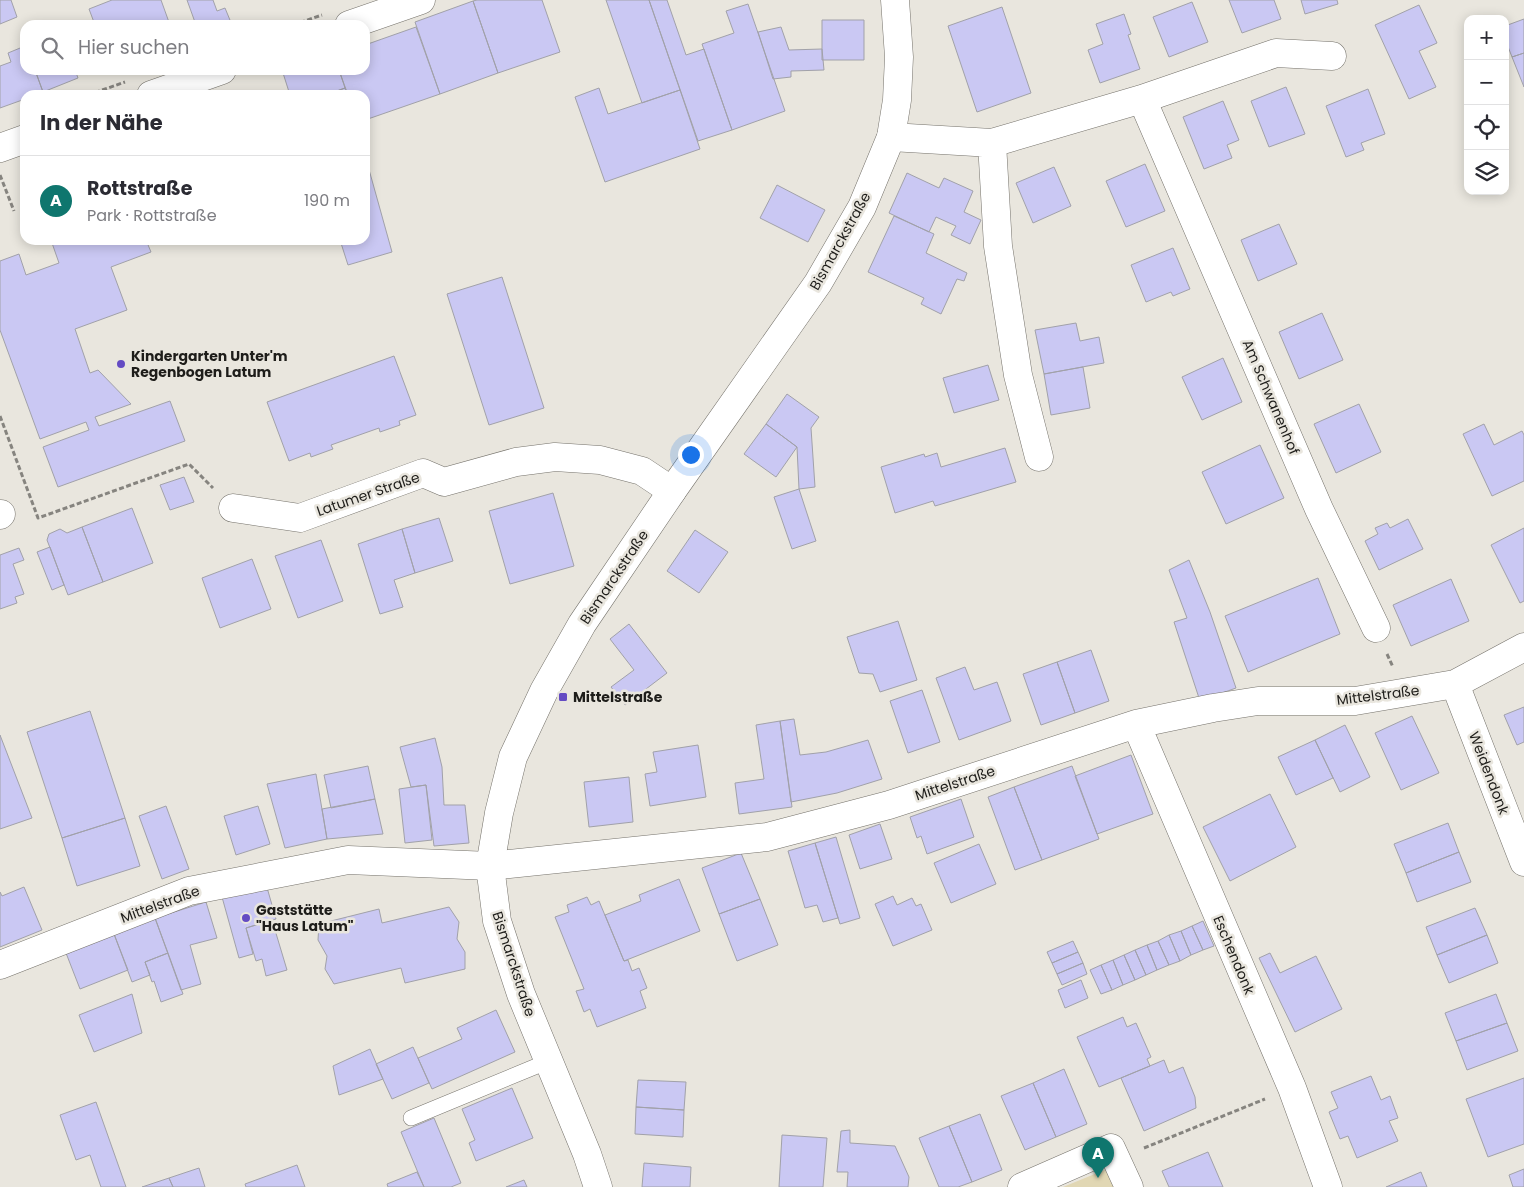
<!DOCTYPE html>
<html lang="de">
<meta charset="utf-8">
<style>
:root{--surface:#fff;--page:#f2f2f3;--text:#2b2b33;--muted:#7c7c81;--line:#e1e1e2;--accent:#0f766e}
body{margin:0;font-family:Poppins,sans-serif;background:var(--page);color:var(--text)}
.controls{position:absolute;right:15px;top:15px;display:grid;overflow:hidden;border-radius:10px;box-shadow:0 2px 12px #0003}
.controls button{width:45px;height:45px;display:grid;place-items:center;padding:0;border:0;border-bottom:1px solid var(--line);background:var(--surface);color:var(--text);font:25px sans-serif}
.you{position:absolute;left:690px;top:454px;width:18px;height:18px;margin:-12px;border:4px solid #fff;border-radius:50%;background:#1a73e8;box-shadow:0 0 0 8px #1a73e833}
.badge{display:grid;place-items:center;width:32px;height:32px;border-radius:50%;background:var(--accent);color:#fff;font-size:16px;font-weight:700}
.pin{position:absolute;translate:-50% -41px;filter:drop-shadow(0 1px 2px #0008)}
.pin::after{content:'';position:absolute;top:26px;width:18px;height:15px;background:inherit;clip-path:polygon(0 0,100% 0,50% 100%)}
.list{margin:0;padding:0;list-style:none}
h2{display:flex;justify-content:space-between;align-items:center;height:65px;margin:0;padding:0 20px;font-size:21px}
h2 small{font-size:16px;font-weight:400;color:var(--muted)}
.list li{display:grid;grid-template-columns:32px 1fr auto;gap:15px;align-items:center;box-sizing:border-box;height:90px;padding:0 20px;border-top:1px solid var(--line)}
.list b{display:block;font-size:19px;white-space:nowrap}
.list p{margin:0;font-size:16px;white-space:nowrap;color:var(--muted)}
.list em{font-size:16px;font-style:normal;color:var(--muted)}
.icon{flex:none;width:28px;height:28px;fill:none;stroke:currentColor;stroke-width:2;stroke-linecap:round;stroke-linejoin:round}
.map{position:relative;flex:none;width:1524px;height:1187px;overflow:hidden}
.search{position:absolute;background:var(--surface);box-shadow:0 2px 12px #0003;left:20px;top:20px;width:350px;height:55px;display:flex;align-items:center;gap:12px;box-sizing:border-box;padding:0 18px;border-radius:15px;color:var(--muted);font-size:19px}
.panel{position:absolute;background:var(--surface);box-shadow:0 2px 12px #0003;left:20px;top:90px;width:350px;height:155px;border-radius:15px}
.map>svg:first-child{display:block}
</style>
<div class="map">
<svg width="1524" height="1187" viewBox="0 0 1524 1187">
<rect width="100%" height="100%" fill="#e9e6de"/>
<path fill="#e1d7b4" d="M1107 1169 1114 1187H1063Z"/>
<path fill="#cac8f3" stroke="#a1a1a9" d="M0 0H11L17 17 0 24Z
M112 0H161L170 25H95L89 9Z
M187 0H213L217 11 225 8 232 25H196Z
M477 0H542L560 52 498 73 473 1Z
M606 0H649L680 90 642 103Z
M649 0H667L686 55 704 49 732 130 698 141Z
M1229 0H1274L1281 19 1242 33Z
M1301 0H1337L1338 4 1305 14Z
M473 1 498 73 440 94 415 22Z
M1192 2 1208 42 1169 57 1153 17Z
M748 4 785 111 732 130 702 44 734 33 726 11Z
M1419 5 1437 43 1419 51 1436 87 1409 99 1375 25Z
M1002 7 1031 93 977 112 948 26Z
M1124 14 1131 34 1128 35 1140 69 1100 83 1088 50 1103 44 1096 24Z
M1524 19V53L1512 57 1505 39V26Z
M822 20H864V60H822Z
M416 27 440 94 365 120V95H348L339 70H365V45Z
M781 27 789 50 822 49 824 70 791 71V77L773 79 758 32Z
M25 46V70H35L43 92 25 95V99L0 108V66L11 62 8 53Z
M1524 53V87L1512 57Z
M35 70H75L78 78 43 92Z
M290 70H339L345 88 326 95H290L283 73Z
M1286 87 1305 134 1269 147 1251 101Z
M345 88 348 95H326Z
M599 88 608 114 680 90 700 149 605 182 575 97Z
M1368 89 1385 134 1361 143 1364 150 1346 157 1326 106Z
M1223 101 1239 140 1227 145 1232 158 1204 169 1183 117Z
M1145 164 1165 211 1126 227 1106 181Z
M368 166 392 252 348 265 340 240H365V167Z
M1054 167 1071 206 1033 223 1016 183Z
M907 173 939 188 944 178 973 191 964 212 981 220 970 244 951 235 956 226 936 217 929 232 889 213Z
M777 185 825 210 808 242 760 218Z
M894 216 934 234 926 253 967 273 964 281 957 279 941 314 921 304 924 298 868 272Z
M1279 224 1297 264 1258 281 1241 240Z
M59 240H146L151 252 111 267 127 310 75 329 90 373 98 370 131 404 95 417 99 426 170 401 185 441 58 487 43 447 89 430 86 422 40 439 0 330V261L19 254 26 275 59 263 52 243Z
M1173 248 1190 289 1173 296 1171 292 1146 302 1131 265Z
M502 277 544 408 489 425 447 294Z
M1322 313 1343 360 1299 379 1279 332Z
M1076 323 1080 341 1099 337 1104 363 1044 374 1035 330Z
M394 356 416 415 399 421 400 425 380 432 379 428 331 445 333 449 311 457 310 453 289 461 267 402Z
M1223 358 1242 402 1202 420 1182 377Z
M988 365 999 400 954 413 943 378Z
M1083 367 1090 408 1051 415 1044 374Z
M787 394 819 417 811 428 815 487 799 489 797 447 766 424Z
M1359 404 1381 452 1336 473 1314 424Z
M766 424 797 447 776 477 744 454Z
M1484 424 1494 445 1522 431 1524 435V481L1492 496 1463 434Z
M1260 445 1284 498 1226 524 1202 472Z
M1005 448 1016 482 935 506 933 501 895 513 881 467 924 454 925 457 937 453 941 467Z
M184 477 194 502 170 510 160 485Z
M799 489 816 541 792 549 774 497Z
M553 493 574 566 510 584 489 511Z
M132 508 153 563 103 582 82 527Z
M439 518 453 561 415 573 402 529Z
M1408 519 1423 549 1379 570 1365 541 1378 534 1375 528 1387 523 1390 528Z
M82 527 103 582 68 595 47 540 49 534 60 529 67 533Z
M1524 528V601L1520 603 1491 545Z
M402 529 415 573 394 580 403 607 380 614 358 544Z
M695 530 728 552 699 593 667 571Z
M321 540 343 601 298 618 275 556Z
M50 547 64 585 52 590 37 552Z
M19 548 24 560 13 564 24 594 15 597 17 603 0 609V555Z
M252 559 271 609 220 628 202 578Z
M1189 560 1210 612 1236 688 1200 701 1174 622 1187 618 1169 570Z
M1318 578 1340 634 1248 672 1225 616Z
M1451 579 1469 621 1411 646 1393 605Z
M898 621 917 680 880 692 873 674 859 673 847 637Z
M629 624 667 673 625 705 611 687 634 670 610 639Z
M1091 650 1109 701 1075 713 1057 662Z
M1057 662 1075 713 1041 725 1023 674Z
M965 667 974 690 997 682 1011 721 959 740 936 678Z
M922 690 940 742 908 753 890 701Z
M1524 707V742L1517 745 1504 715Z
M90 711 125 818 62 838 27 732Z
M1412 716 1439 773 1401 790 1375 733Z
M794 719 800 755 826 752 868 740 882 779 837 793 791 802 780 721Z
M780 721 792 807 739 814 735 783 764 779 756 725Z
M1345 725 1370 777 1340 792 1315 740Z
M0 735 32 818 0 829Z
M435 738 442 767 444 805H465L469 843 434 846 426 785 411 787 400 747Z
M1315 740 1333 778 1296 795 1278 757Z
M698 745 706 797 650 806 645 774 657 772 653 752Z
M1131 755 1153 814 1097 834 1075 776Z
M368 766 375 799 331 808 324 775Z
M1072 766 1099 839 1042 860 1014 787Z
M316 774 327 839 285 848 267 784Z
M629 777 633 822 589 827 584 782Z
M426 785 432 840 405 843 399 789Z
M1014 787 1042 860 1015 870 988 797Z
M1270 794 1296 847 1230 881 1203 827Z
M375 799 383 834 327 839 322 809Z
M961 799 974 837 927 854 921 836 917 838 910 817Z
M166 806 189 869 162 879 139 816Z
M258 806 270 844 236 855 224 816Z
M125 818 140 866 77 886 62 838Z
M1448 823 1459 852 1406 873 1394 844Z
M880 824 892 859 860 869 849 835Z
M836 837 860 918 840 924 815 843Z
M815 843 838 918 823 922 817 905 805 908 788 851Z
M979 844 996 884 951 903 934 863Z
M1459 852 1471 882 1417 902 1406 873Z
M741 853 760 899 719 914 702 868Z
M679 879 700 931 624 961 605 915 641 901 639 895Z
M266 884 276 919 246 928 253 954 239 958 222 897Z
M24 887 42 930 0 947V892L2 896Z
M893 896 897 905 912 898 916 906 921 904 932 930 893 946 875 904Z
M587 897 591 905 599 901 624 961 628 960 632 971 639 968 647 988 640 991 646 1008 597 1027 590 1009 584 1012 576 991 584 989 555 917 569 912 567 905Z
M760 899 778 945 737 961 719 914Z
M206 902 217 938 190 945 201 984 181 990 155 918Z
M449 907 459 922 457 939 465 952V969L405 983 401 968 334 984 325 969 327 956 318 940 319 924 379 909 382 923Z
M1475 908 1487 935 1437 955 1426 927Z
M155 918 168 953 145 962 150 975 132 982 114 934Z
M272 920 287 970 266 976 262 959 256 961 246 928Z
M1203 921 1214 946 1203 950 1192 926Z
M1192 926 1203 950 1191 955 1181 931Z
M1181 931 1191 955 1180 961 1169 935Z
M114 934 128 970 80 989 66 953Z
M1169 935 1180 961 1169 965 1158 941Z
M1487 935 1498 963 1449 983 1437 955Z
M1073 941 1078 952 1052 963 1047 952Z
M1158 941 1169 965 1157 970 1147 945Z
M1147 945 1157 970 1146 975 1135 950Z
M1135 950 1146 975 1135 980 1124 955Z
M1078 952 1083 963 1057 974 1052 963Z
M168 953 183 994 161 1002 154 981 152 982 145 962Z
M1270 953 1280 973 1316 956 1342 1009 1295 1032 1259 958Z
M1124 955 1135 980 1123 985 1113 960Z
M1113 960 1123 985 1112 990 1101 965Z
M1083 963 1087 974 1062 985 1057 974Z
M1101 965 1112 990 1101 994 1090 970Z
M1081 980 1088 998 1065 1008 1058 990Z
M132 994 142 1033 94 1052 79 1015Z
M1496 994 1507 1023 1456 1041 1445 1013Z
M496 1010 515 1052 432 1089 418 1058 462 1039 457 1028Z
M1123 1017 1127 1027 1136 1023 1151 1057 1147 1059 1150 1066 1099 1087 1077 1037Z
M1507 1023 1518 1051 1467 1070 1456 1041Z
M413 1047 429 1083 392 1099 376 1064Z
M370 1049 383 1079 339 1095 333 1066Z
M1164 1060 1169 1073 1183 1067 1195 1097 1196 1108 1144 1131 1121 1078Z
M1064 1069 1087 1124 1056 1137 1033 1083Z
M1371 1076 1381 1100 1390 1096 1398 1118 1389 1121 1398 1141 1357 1158 1348 1136 1340 1139 1329 1112 1338 1108 1331 1092Z
M1524 1078V1144L1488 1157 1466 1099Z
M638 1080 686 1082 684 1110 636 1107Z
M1033 1083 1056 1137 1025 1150 1001 1096Z
M512 1088 533 1138 476 1161 469 1143 475 1140 462 1109Z
M96 1102 126 1187H101L90 1155 76 1160 60 1115Z
M636 1107 684 1110 683 1137 635 1134Z
M980 1114 1002 1170 972 1182 949 1126Z
M434 1118 461 1183 451 1187H424L401 1132Z
M949 1126 972 1182 958 1187H939L919 1138Z
M850 1130V1143L895 1146 909 1177 908 1187H847L848 1172H837L841 1131Z
M782 1135 827 1138 823 1187H779Z
M1208 1152 1223 1187H1169L1162 1171Z
M644 1163 691 1167 690 1187H642Z
M297 1165 305 1187H246L245 1184Z
M199 1168 205 1187H173L169 1178Z
M1524 1169V1187H1513L1509 1175Z
M417 1172 424 1187H388L387 1184Z
M1421 1172 1427 1187H1386Z
M169 1178 173 1187H142Z
M524 1180 527 1187H506Z"/>
<g fill="none" stroke-linecap="round" stroke-linejoin="round">
<g stroke="#75726b" stroke-width="16">
<path id="service" d="M411 1118 549 1061"/>
</g>
<g stroke="#75726b" stroke-width="29">
<path id="minor" d="M1142 99 1319 509 1376 628
M891 137 992 143 1142 99 1276 53 1332 56
M992 143 998 246 1018 375 1039 457
M233 508 300 518 423 473 444 482 516 462 555 457 600 460 642 471 672 491
M0 515 1 514
M1455 684 1524 862
M1136 724 1292 1088 1328 1187
M0 965 189 891 348 860 490 866 767 837 889 805 1136 724 1213 708 1258 701H1355L1455 684 1524 647
M1022 1187 1111 1148 1129 1187"/>
</g>
<g stroke="#75726b" stroke-width="29">
<path id="tertiary" d="M349 25 421 0
M151 95 222 70
M0 148 25 139
M598 1187 587 1154 521 994 497 921 490 866 499 813 513 757 544 691 582 624 672 491 818 283 862 207 891 137 897 100 899 57 895 0"/>
</g>
<path stroke="#86847f" stroke-width="3" stroke-dasharray="5 2.5" stroke-linecap="butt" d="M293 25 322 15
M88 95 125 82
M0 175 14 211
M0 416 38 518 189 464 213 488
M1387 654 1393 667
M1144 1148 1265 1099"/>
<use href="#service" stroke="#fff" stroke-width="15"/>
<use href="#minor" stroke="#fff" stroke-width="28"/>
<use href="#tertiary" stroke="#fff" stroke-width="28"/>
</g>
<g fill="#644bc3" stroke="#e9e6de" stroke-width="2">
<circle cx="121" cy="364" r="5"/>
<rect x="558" y="692" width="10" height="10" rx="2.5"/>
<circle cx="246" cy="918" r="5"/>
</g>
<g text-anchor="middle" stroke-width="5" stroke-linejoin="round" paint-order="stroke">
<g font-size="14" fill="#1e1d1a" stroke="#e9e6de">
<text transform="translate(840 241) rotate(-61)" y="5">Bismarckstraße</text>
<text transform="translate(1271 397) rotate(67)" y="5">Am Schwanenhof</text>
<text transform="translate(368 494) rotate(-19)" y="5">Latumer Straße</text>
<text transform="translate(614 577) rotate(-56)" y="5">Bismarckstraße</text>
<text transform="translate(1378 695) rotate(-7)" y="5">Mittelstraße</text>
<text transform="translate(1489 773) rotate(69)" y="5">Weidendonk</text>
<text transform="translate(955 783) rotate(-18)" y="5">Mittelstraße</text>
<text transform="translate(160 904) rotate(-20)" y="5">Mittelstraße</text>
<text transform="translate(1234 955) rotate(67)" y="5">Eschendonk</text>
<text transform="translate(514 964) rotate(72)" y="5">Bismarckstraße</text>
</g>
<g font-size="14" font-weight="bold" fill="#1e1d1a" stroke="#e9e6de" text-anchor="start">
<text x="131" y="361">Kindergarten Unter'm<tspan x="131" dy="16">Regenbogen Latum</tspan></text>
<text x="573" y="702">Mittelstraße</text>
<text x="256" y="915">Gaststätte<tspan x="256" dy="16">"Haus Latum"</tspan></text>
</g>
</g>
</svg>
<div class="controls">
<button>+</button>
<button>−</button>
<button><svg class="icon" aria-label="locate" viewBox="0 0 24 24"><circle cx="12" cy="12" r="6"/><path d="M12 2v4M12 18v4M2 12h4M18 12h4"/></svg></button>
<button><svg class="icon" aria-label="layers" viewBox="0 0 24 24"><path d="M12 4l9 5-9 5-9-5zM3 14l9 5 9-5"/></svg></button>
</div>
<div class="you"></div>
<div class="pin badge" style="left:1098px;top:1178px">A</div>
<div class="search"><svg class="icon" aria-label="search" viewBox="0 0 24 24"><circle cx="10" cy="10" r="6"/><path d="M15 15l6 6"/></svg>Hier suchen</div>
<section class="panel">
<h2>In der Nähe<small></small></h2>
<ul class="list">
<li><span class="badge">A</span><div><b>Rottstraße</b><p>Park · Rottstraße</p></div><em>190 m</em></li>
</ul>
</section>
</div>
